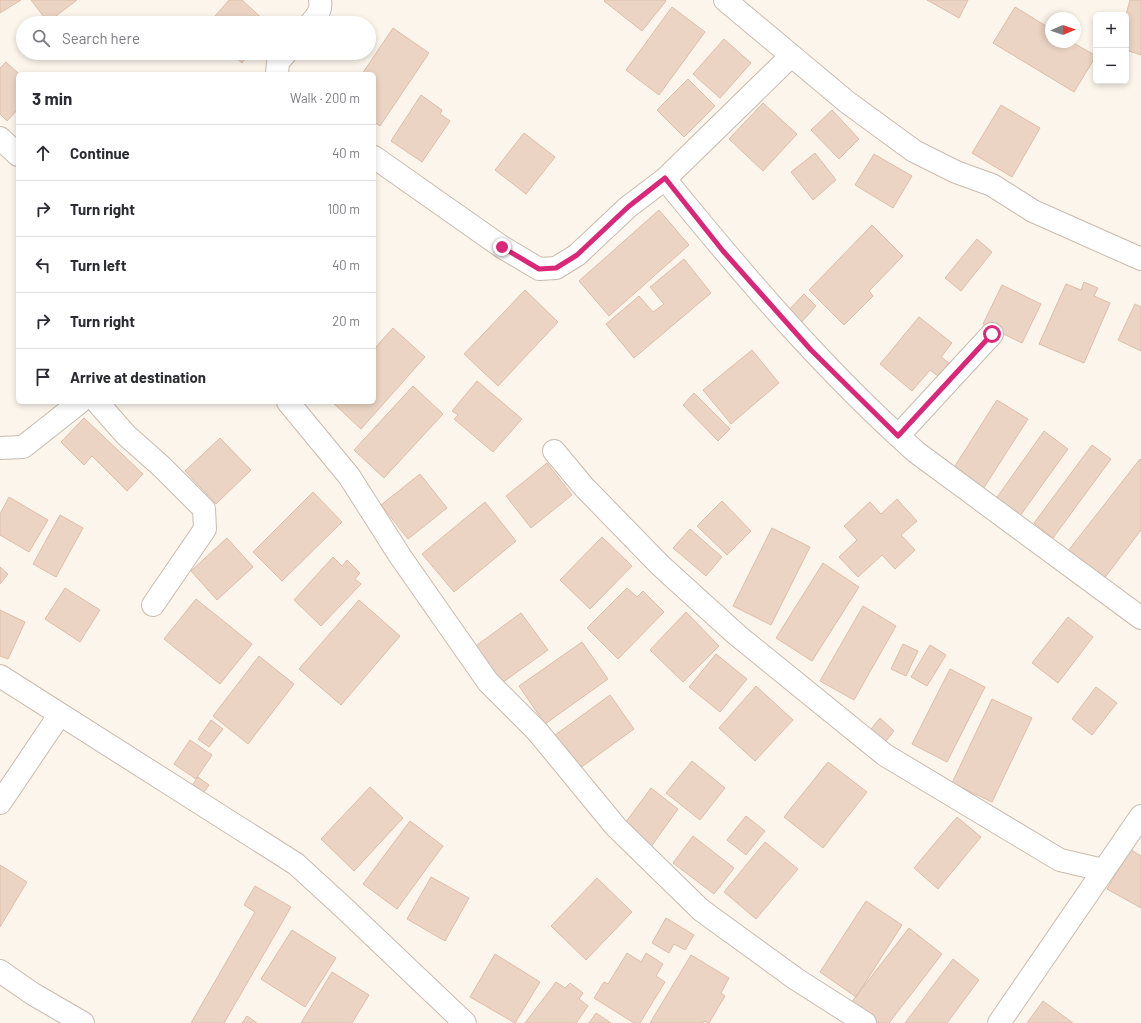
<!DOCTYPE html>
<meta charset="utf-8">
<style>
:root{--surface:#fff;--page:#f2f2f3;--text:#2b2b33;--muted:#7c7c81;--line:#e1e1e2}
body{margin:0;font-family:Barlow,sans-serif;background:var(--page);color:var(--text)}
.controls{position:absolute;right:12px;top:12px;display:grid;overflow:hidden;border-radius:6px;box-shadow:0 2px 6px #0003}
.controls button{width:36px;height:36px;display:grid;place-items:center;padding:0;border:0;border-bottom:1px solid var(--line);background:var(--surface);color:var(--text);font:20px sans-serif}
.compass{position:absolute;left:1045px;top:12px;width:36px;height:36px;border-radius:50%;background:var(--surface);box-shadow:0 2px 6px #0003;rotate:88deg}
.stop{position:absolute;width:12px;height:12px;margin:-9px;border:3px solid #db2777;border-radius:50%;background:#fff}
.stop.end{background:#db2777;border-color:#fff;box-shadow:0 1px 4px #0008}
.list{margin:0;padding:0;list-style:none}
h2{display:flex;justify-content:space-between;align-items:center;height:52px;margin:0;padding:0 16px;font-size:17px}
h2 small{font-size:13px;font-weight:400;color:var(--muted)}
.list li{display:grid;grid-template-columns:26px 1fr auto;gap:12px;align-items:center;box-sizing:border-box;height:56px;padding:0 16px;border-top:1px solid var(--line)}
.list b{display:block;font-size:15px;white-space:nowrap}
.list em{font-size:13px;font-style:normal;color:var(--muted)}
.icon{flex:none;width:22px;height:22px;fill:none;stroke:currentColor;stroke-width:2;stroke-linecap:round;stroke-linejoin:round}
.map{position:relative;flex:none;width:1141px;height:1023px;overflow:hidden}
.search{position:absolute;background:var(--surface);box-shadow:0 2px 6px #0003;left:16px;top:16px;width:360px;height:44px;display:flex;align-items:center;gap:10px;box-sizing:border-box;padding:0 14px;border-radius:22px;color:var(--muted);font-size:15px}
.panel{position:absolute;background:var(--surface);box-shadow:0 2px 6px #0003;left:16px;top:72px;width:360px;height:332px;border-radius:6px}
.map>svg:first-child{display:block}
</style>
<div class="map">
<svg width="1141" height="1023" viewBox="0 0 1141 1023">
<rect width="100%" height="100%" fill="#fbf5eb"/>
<path fill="#ebd4c4" stroke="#debda8" d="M0 0H21L0 13Z
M31 0H77L48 22Z
M229 0H242L267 23H209Z
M605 0H665L666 1 642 31 604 1Z
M927 0H968L959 18Z
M1130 0H1141V55L1126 50V15Z
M672 7 705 32 659 95 626 70Z
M1015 7 1051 29V42H1072L1096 56 1074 92 993 43Z
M393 28 429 53 380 126 374 122V74H362Z
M724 39 751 63 720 98 693 74Z
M231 53H250L242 63Z
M6 62 19 74 18 109 7 121 0 114V68Z
M688 79 715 106 684 137 657 110Z
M421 95 442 110 440 114 450 121 422 162 391 141Z
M763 103 797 134 763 171 729 139Z
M1001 105 1040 128 1012 177 972 153Z
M832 110 859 139 839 159 811 130Z
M524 133 555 157 526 194 495 170Z
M815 153 836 180 813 200 791 172Z
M874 154 912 176 893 208 855 185Z
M659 210 689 245 609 316 579 281Z
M872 225 903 256 869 291 873 296 844 325 809 290Z
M977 239 992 252 961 291 945 278Z
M684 259 711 293 634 358 606 324 639 296 653 312 664 304 650 287Z
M1084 282 1098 288 1094 296 1110 303 1084 363 1039 344 1066 284 1081 290Z
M1002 285 1041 304 1022 343 983 324Z
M525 290 558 322 498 386 464 354Z
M804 294 816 306 799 325 786 313Z
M1135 304 1141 307V351L1118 340Z
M919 317 952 343 941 357 949 363 938 376 930 370 912 391 880 364Z
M393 328 425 357 361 429 332 402H374V349Z
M752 350 779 383 731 424 703 390Z
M477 381 522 419 493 452 454 419 458 415 452 411Z
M413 386 443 414 384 478 354 450Z
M694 393 730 429 718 441 683 405Z
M997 400 1028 419 983 489 953 469Z
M84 418 143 474 127 491 92 456 84 465 61 442Z
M1044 431 1068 449 1017 520 993 503Z
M220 438 251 470 216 504 185 471Z
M1092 445 1111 459 1053 538 1034 523Z
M1140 459 1141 460V530L1100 584 1064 556Z
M547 463 572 495 531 528 506 496Z
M420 474 447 508 408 539 381 505Z
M313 492 342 522 282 581 253 552Z
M9 497 48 520 29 552 0 535V514Z
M897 499 917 521 901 535 915 550 895 569 882 555 858 577 839 557 857 540 844 526 870 502 881 514Z
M722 501 751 531 727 555 697 526Z
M485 502 516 541 454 592 422 554Z
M60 515 83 528 56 577 33 564Z
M772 528 810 547 771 625 733 606Z
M690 529 722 557 706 576 673 548Z
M602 537 632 566 590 609 560 580Z
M227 538 253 567 217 600 191 571Z
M333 557 342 566 347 560 360 573 355 579 361 584 321 626 294 600Z
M823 563 859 587 812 661 776 638Z
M0 567 8 574 0 584Z
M65 588 100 610 80 642 45 619Z
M627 588 637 597 643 591 664 612 618 659 587 628Z
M196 599 252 644 220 684 164 639Z
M359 600 400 636 341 705 299 669Z
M863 606 896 626 854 700 820 681Z
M0 610 25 622 8 659 0 656Z
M686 612 719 646 683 682 650 650Z
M521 613 548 650 499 685 473 648Z
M1068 617 1093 637 1058 683 1032 663Z
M582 642 608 679 545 724 519 686Z
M903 644 918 651 906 676 891 669Z
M930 645 946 655 927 686 911 677Z
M716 654 747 679 720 712 689 687Z
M259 656 294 684 248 744 213 716Z
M950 669 985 687 947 762 912 744Z
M756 686 793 720 755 761 719 728Z
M1096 687 1117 703 1092 735 1072 719Z
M610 695 634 729 576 771 551 738Z
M992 699 1032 718 992 802 952 783Z
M880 718 894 731 882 746 867 734Z
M211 720 223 729 209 747 198 739Z
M190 740 212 755 196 779 174 764Z
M692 761 725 788 700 820 666 793Z
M828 762 867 792 823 848 784 817Z
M198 777 209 785 201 796 190 788Z
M370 787 403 818 354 871 321 839Z
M651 788 678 809 648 851 620 830Z
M746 816 765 831 746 855 727 840Z
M957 817 981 837 938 889 914 868Z
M410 821 443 846 397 909 363 884Z
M693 836 734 868 714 894 673 863Z
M765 842 798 869 756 919 724 892Z
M1130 849 1141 856V908L1107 889Z
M0 865 27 882 0 927Z
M431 877 469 898 445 941 407 919Z
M597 878 632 912 586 960 551 926Z
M255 886 291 907 224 1023H191L255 912 244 905Z
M866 901 902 925 856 997 820 972Z
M666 918 694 935 685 950 674 944 669 953 652 943Z
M909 928 942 954 889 1023H874L850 1004Z
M292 930 336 958 305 1007 261 979Z
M627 953 641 962 646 953 663 964 656 976 665 982 640 1023H634L594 998 604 982 608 984Z
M495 954 540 982 515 1023 470 997Z
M691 955 729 978 721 993 725 996 709 1023 704 1021 703 1023H650Z
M953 959 979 980 947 1023H905Z
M332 972 369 995 352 1023H301Z
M556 982 565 988 570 983 583 993 579 999 588 1006 576 1023H525Z
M1043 1001 1073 1023H1027Z
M596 1013 611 1023H589Z
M247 1016 257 1023H242Z"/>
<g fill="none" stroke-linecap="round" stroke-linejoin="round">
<g stroke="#c9bbaf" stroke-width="24">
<path id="minor" d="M725 0 847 102 914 151 956 172 992 185 1033 211 1141 259
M311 23C317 16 322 10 320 0
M277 74 278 62 286 53
M0 138 18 155
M374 157 502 247 539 269 556 268 577 255 628 207 665 179 790 57
M665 179C743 275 823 369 916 452L1141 618
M97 402 126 435 162 467 204 509 205 529 153 605
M288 402 349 476 400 556 488 682 537 731 616 827 701 910 796 979 865 1023
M898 436 992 334
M0 448 23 447 80 402
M554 451 584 487 661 566 737 635 885 755 1060 860 1103 870
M0 676 296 864 343 907 465 1023
M0 803 60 714
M0 971 33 994 83 1023
M999 1023 1141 816"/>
</g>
<use href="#minor" stroke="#fff" stroke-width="22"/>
</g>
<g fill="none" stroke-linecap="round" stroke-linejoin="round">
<path stroke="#db2777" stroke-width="5" d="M502 247 539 269 556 268 577 255 628 207 665 178 723 251 811 350 898 436 992 334"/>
</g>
</svg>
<div class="controls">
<button>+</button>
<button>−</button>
</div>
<svg class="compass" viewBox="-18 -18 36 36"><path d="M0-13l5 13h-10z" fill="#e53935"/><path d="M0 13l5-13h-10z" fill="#7c7c81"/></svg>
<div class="stop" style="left:992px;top:334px"></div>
<div class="stop end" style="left:502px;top:247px"></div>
<div class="search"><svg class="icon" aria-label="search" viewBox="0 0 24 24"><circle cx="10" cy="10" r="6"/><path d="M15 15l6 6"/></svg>Search here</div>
<section class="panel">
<h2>3 min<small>Walk · 200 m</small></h2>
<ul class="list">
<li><svg class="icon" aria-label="ahead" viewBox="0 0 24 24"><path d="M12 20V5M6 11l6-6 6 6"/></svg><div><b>Continue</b></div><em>40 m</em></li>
<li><svg class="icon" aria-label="right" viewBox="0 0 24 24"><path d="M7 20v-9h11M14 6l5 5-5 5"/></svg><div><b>Turn right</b></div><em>100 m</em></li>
<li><svg class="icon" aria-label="left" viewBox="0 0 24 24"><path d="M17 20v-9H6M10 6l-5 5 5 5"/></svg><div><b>Turn left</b></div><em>40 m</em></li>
<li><svg class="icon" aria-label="right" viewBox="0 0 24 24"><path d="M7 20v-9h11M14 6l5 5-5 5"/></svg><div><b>Turn right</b></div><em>20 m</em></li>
<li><svg class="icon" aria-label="arrive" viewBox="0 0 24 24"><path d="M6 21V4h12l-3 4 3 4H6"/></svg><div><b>Arrive at destination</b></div></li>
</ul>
</section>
</div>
